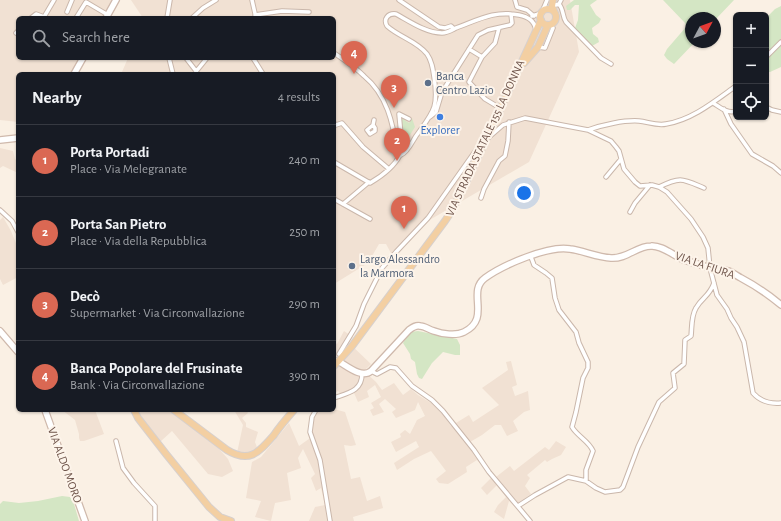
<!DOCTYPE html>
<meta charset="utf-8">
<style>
:root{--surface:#171b24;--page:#20242c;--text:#f1f3f6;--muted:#9ea1a6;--line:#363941;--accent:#da6853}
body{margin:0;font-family:"Alegreya Sans",sans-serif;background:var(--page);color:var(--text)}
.controls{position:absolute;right:12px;top:12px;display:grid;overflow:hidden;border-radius:6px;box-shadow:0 1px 3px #0004}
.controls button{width:36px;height:36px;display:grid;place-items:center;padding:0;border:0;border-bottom:1px solid var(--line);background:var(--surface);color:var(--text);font:20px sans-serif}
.compass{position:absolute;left:685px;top:12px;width:36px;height:36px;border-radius:50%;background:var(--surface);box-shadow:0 1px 3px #0004;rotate:49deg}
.you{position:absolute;left:524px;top:193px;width:14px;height:14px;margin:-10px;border:3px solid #fff;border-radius:50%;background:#1a73e8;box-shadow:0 0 0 6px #1a73e833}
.badge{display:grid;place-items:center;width:26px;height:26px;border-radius:50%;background:var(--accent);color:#fff;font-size:13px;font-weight:700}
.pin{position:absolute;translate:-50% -33px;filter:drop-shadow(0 1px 2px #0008)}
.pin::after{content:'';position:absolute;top:21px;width:14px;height:12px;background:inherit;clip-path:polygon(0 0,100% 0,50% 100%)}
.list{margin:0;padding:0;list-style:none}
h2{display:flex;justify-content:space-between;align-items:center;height:52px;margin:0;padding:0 16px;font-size:17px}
h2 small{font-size:13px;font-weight:400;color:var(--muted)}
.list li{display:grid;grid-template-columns:26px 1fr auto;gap:12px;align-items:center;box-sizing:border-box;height:72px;padding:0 16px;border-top:1px solid var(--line)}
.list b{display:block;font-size:15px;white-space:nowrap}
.list p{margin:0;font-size:13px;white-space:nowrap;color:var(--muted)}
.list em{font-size:13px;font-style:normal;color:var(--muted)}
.icon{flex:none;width:22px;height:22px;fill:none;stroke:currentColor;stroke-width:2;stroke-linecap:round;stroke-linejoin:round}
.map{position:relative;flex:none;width:781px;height:521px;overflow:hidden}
.search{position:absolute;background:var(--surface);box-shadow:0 1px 3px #0004;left:16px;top:16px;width:320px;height:44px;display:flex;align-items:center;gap:10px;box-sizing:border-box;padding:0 14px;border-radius:6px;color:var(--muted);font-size:15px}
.panel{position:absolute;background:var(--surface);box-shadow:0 1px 3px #0004;left:16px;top:72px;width:320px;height:340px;border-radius:6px}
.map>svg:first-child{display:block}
</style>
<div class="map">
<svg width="781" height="521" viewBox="0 0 781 521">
<rect width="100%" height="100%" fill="#faf0e4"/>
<path fill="#f1e1d3" d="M0 0H114L104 18H18V58H80L71 74H18V122L0 120Z
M131 0H570L579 52 529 162 421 225 392 255 386 244H379L368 263 334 284V74H122V72L128 58H334V18H143Z
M0 148 13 151 15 159 18 162V173L3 166 0 168Z
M3 217 11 231 18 248V277L3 285 0 279V220Z
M344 331 353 337 349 343 371 364 364 371 376 382 382 390 394 383 403 395 411 389 418 395 431 403 444 416 451 426 469 415 473 422 499 405 482 388 508 370 506 362 511 361 517 385 512 387 515 396 528 391 530 410 524 412 513 421 518 431 507 436 501 425H495L482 435 470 442 496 477 510 466 514 471 545 447 549 450 556 441 566 447 561 455 552 459 547 462 545 460 527 475 530 478 525 486 531 494 514 506 509 501 504 519 494 512 498 505 506 497 497 485 487 495 481 488 492 477 477 460 466 467 467 472 448 484 439 483 436 479 446 471 431 451 414 459 397 470 394 463 419 447 416 441 396 452 391 442 401 437 400 434 405 430 410 434 417 420 425 416 418 402 415 410 396 418 392 412 396 409 385 399 379 404 384 412 373 416 370 410 374 408 371 403 381 397 375 385 367 391 369 397 358 402 354 393 343 397 338 391 334 393V342L337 344Z
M334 409 345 412 356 445 351 446 344 445 351 479 360 477 367 501 380 496 383 508 353 517 354 521H309L315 507 325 505 321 488 316 491 311 478 315 474 303 449 298 458 301 468 287 473 291 500 275 503 271 521 255 517 261 501 246 498 252 462 261 457 289 423 299 446 313 436 311 431 313 421 319 410Z
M62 410H95L104 434 84 441H80L79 438V434L75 420Z
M138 410H172L214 443 228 459 233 471 222 477 208 474 172 431 160 442 139 414Z
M234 410H246L248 413 242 418 246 423V427L258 432 255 442 258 450 250 452 237 453 243 425Z"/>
<path fill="#d4e6c4" d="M574 0H597L590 5 596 15 601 19 599 23 592 28 593 34 598 38 599 42 592 46 575 28 578 20 579 5H575L570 10H567L566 6Z
M663 0H734L715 20V18H691V42H695L674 64 667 59 664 55 667 49 686 27 685 23Z
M781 6V67L770 72H766V18L775 9Z
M397 115 409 123 412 118 415 127 401 149 398 148 397 143 401 135Z
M418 331 457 339 460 345V355H455L443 352 432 363 422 379 419 378 417 374 415 362 411 359 410 354 403 343 410 332Z
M62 496 70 497 74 504 79 521H0V504L3 501 19 503 38 501Z"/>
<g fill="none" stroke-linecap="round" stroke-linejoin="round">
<g stroke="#cab7ab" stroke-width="5.5">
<path id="street" d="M252 0 256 18
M399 0 439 27 445 28 451 26 454 29
M515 0 517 7 527 10 534 16
M559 4C564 10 562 16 566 22L601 58 611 64
M552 6 559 4 561 0
M67 12 72 0
M542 12 547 0
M255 15 282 11 309 12
M532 16 542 13
M31 18 36 14 44 17 54 0
M76 18 86 2 108 15
M167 18 170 0
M192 18 203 8 216 0
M499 28 495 43 482 57 469 82 485 99 500 108
M16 33 18 31
M538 47 545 48 553 28
M469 49 482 57
M334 53C344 60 355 67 364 76 387 95 393 123 397 151L401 155C408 152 412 142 416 136 433 112 439 108 434 77 433 69 432 61 427 54 417 41 399 37 387 26 383 19 388 13 396 14 409 21 426 33 442 33 447 33 452 30 456 28 478 20 494 10 519 15 528 17 534 20 536 30
M766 57 781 42
M169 58 173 74
M186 58 196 71
M253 58 263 74
M194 74 207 58
M713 103C720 107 727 114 736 111
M766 107 772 110 781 112
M724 109 731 124 752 154 773 166 781 173
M430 117 436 112 442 92 478 35 488 30 510 25 512 23 511 14
M334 123 336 125 342 123 363 147 389 169
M373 125 375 128V131L370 134 367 130 373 125 374 120
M588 130C602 125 624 120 639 121 648 122 657 126 666 124 692 120 715 101 736 86
M488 138 503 125 525 118 588 130 611 141 616 147 619 151 624 169 635 182 640 186 652 185 659 187 667 192 691 219 703 237 708 248 710 268 717 295 727 309 731 318 737 327 744 342 753 393C760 401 770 404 781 403
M396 142 401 135 399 114 409 119
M334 162 370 183C382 176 394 167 400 155
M606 177 621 159
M659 187C681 176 683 179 704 188
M481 198 484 189 499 161 505 156 508 141 509 122
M334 199 370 219
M343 204 369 182
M0 210 12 221 18 232
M630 212 635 203 650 185
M531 257 534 265 546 273 552 278 555 298 559 310 576 332 579 343 588 362V368L583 378 576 412 572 427C577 436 589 441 593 451L586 470V481
M339 354 356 326 364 304 382 268 396 252 428 218 476 150 482 145
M371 371 377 374 390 367 396 368 412 386 432 400 443 411 474 450 489 472 530 521
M334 398C348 393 362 391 362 374
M316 410 312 417 310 432 320 460 330 521
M116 441 123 468 134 483 155 506V521
M518 506 535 495 568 477 586 481 596 488 605 492 620 490 623 487 638 447 659 402 675 388 673 373 684 364 685 340 691 336C692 328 691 316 696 308 702 297 709 297 714 283"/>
</g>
<g stroke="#cfb9ac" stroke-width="8">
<path id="secondary" d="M106 18 116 0
M74 74 83 58
M0 140 18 138
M0 331 18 352
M338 361C347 366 362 379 371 371L409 330C413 327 416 325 420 326 425 326 429 330 434 331 442 334 456 336 464 332 492 318 466 292 485 278 503 265 549 245 570 249 584 251 597 257 611 258 627 259 637 246 651 246 662 245 674 256 684 260 694 263 705 267 716 269 720 270 724 270 728 271 732 272 737 276 741 278 756 286 768 294 781 305
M45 410 85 521"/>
</g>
<g stroke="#d7d0cd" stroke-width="8">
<path id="primary" d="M553 0 552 6 554 11
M540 17a8 8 0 1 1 16 0a8 8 0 1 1-16 0Z
M524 63 538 47 548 25
M334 366 352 346 445 221 453 209 484 144 541 20
M134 410 138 418 166 454 209 507 220 517 231 521
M174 410 227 450C250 464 259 452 274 435 280 426 287 418 294 410"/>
</g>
<use href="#street" stroke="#fff" stroke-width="3.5"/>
<use href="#secondary" stroke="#fff" stroke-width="5.5"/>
<use href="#primary" stroke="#f3cfa2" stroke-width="6"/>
</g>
<g fill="#5c6f8a" stroke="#fdf4ea" stroke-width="1.5">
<circle cx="428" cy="83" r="4"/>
<circle cx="352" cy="266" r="4"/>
</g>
<circle fill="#3f7fe0" stroke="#fdf4ea" stroke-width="1.5" cx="440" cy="117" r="4"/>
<g text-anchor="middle" stroke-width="4" stroke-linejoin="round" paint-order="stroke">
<g font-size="12" fill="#4e5e75" stroke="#fdf4ea" text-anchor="start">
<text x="436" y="80">Banca<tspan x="436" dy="14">Centro Lazio</tspan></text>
<text x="360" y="263">Largo Alessandro<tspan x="360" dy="14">la Marmora</tspan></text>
</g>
<g font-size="12" fill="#366cbe" stroke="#fdf4ea">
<text x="440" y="134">Explorer</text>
</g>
<g font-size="12" fill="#70564c" stroke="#fdf4ea">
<text transform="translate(485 138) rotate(-65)" y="4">VIA STRADA STATALE 155 LA DONNA</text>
<text transform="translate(705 265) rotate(19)" y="4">VIA LA FIURA</text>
<text transform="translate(65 465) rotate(70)" y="4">VIA ALDO MORO</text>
</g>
</g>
</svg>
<div class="controls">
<button>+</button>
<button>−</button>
<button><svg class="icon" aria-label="locate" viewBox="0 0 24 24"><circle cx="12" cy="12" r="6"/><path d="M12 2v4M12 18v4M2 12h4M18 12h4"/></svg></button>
</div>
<svg class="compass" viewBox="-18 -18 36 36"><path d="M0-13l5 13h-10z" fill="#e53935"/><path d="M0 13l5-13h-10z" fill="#9ea1a6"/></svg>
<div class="you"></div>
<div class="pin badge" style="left:404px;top:229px">1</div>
<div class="pin badge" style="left:397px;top:161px">2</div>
<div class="pin badge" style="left:394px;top:108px">3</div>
<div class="pin badge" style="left:354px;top:74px">4</div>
<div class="search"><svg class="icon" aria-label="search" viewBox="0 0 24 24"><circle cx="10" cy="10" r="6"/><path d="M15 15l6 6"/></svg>Search here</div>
<section class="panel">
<h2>Nearby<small>4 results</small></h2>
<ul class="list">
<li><span class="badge">1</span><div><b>Porta Portadi</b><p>Place · Via Melegranate</p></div><em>240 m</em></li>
<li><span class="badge">2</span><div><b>Porta San Pietro</b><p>Place · Via della Repubblica</p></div><em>250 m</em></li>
<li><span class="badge">3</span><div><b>Decò</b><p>Supermarket · Via Circonvallazione</p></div><em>290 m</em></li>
<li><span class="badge">4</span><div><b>Banca Popolare del Frusinate</b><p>Bank · Via Circonvallazione</p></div><em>390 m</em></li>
</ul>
</section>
</div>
